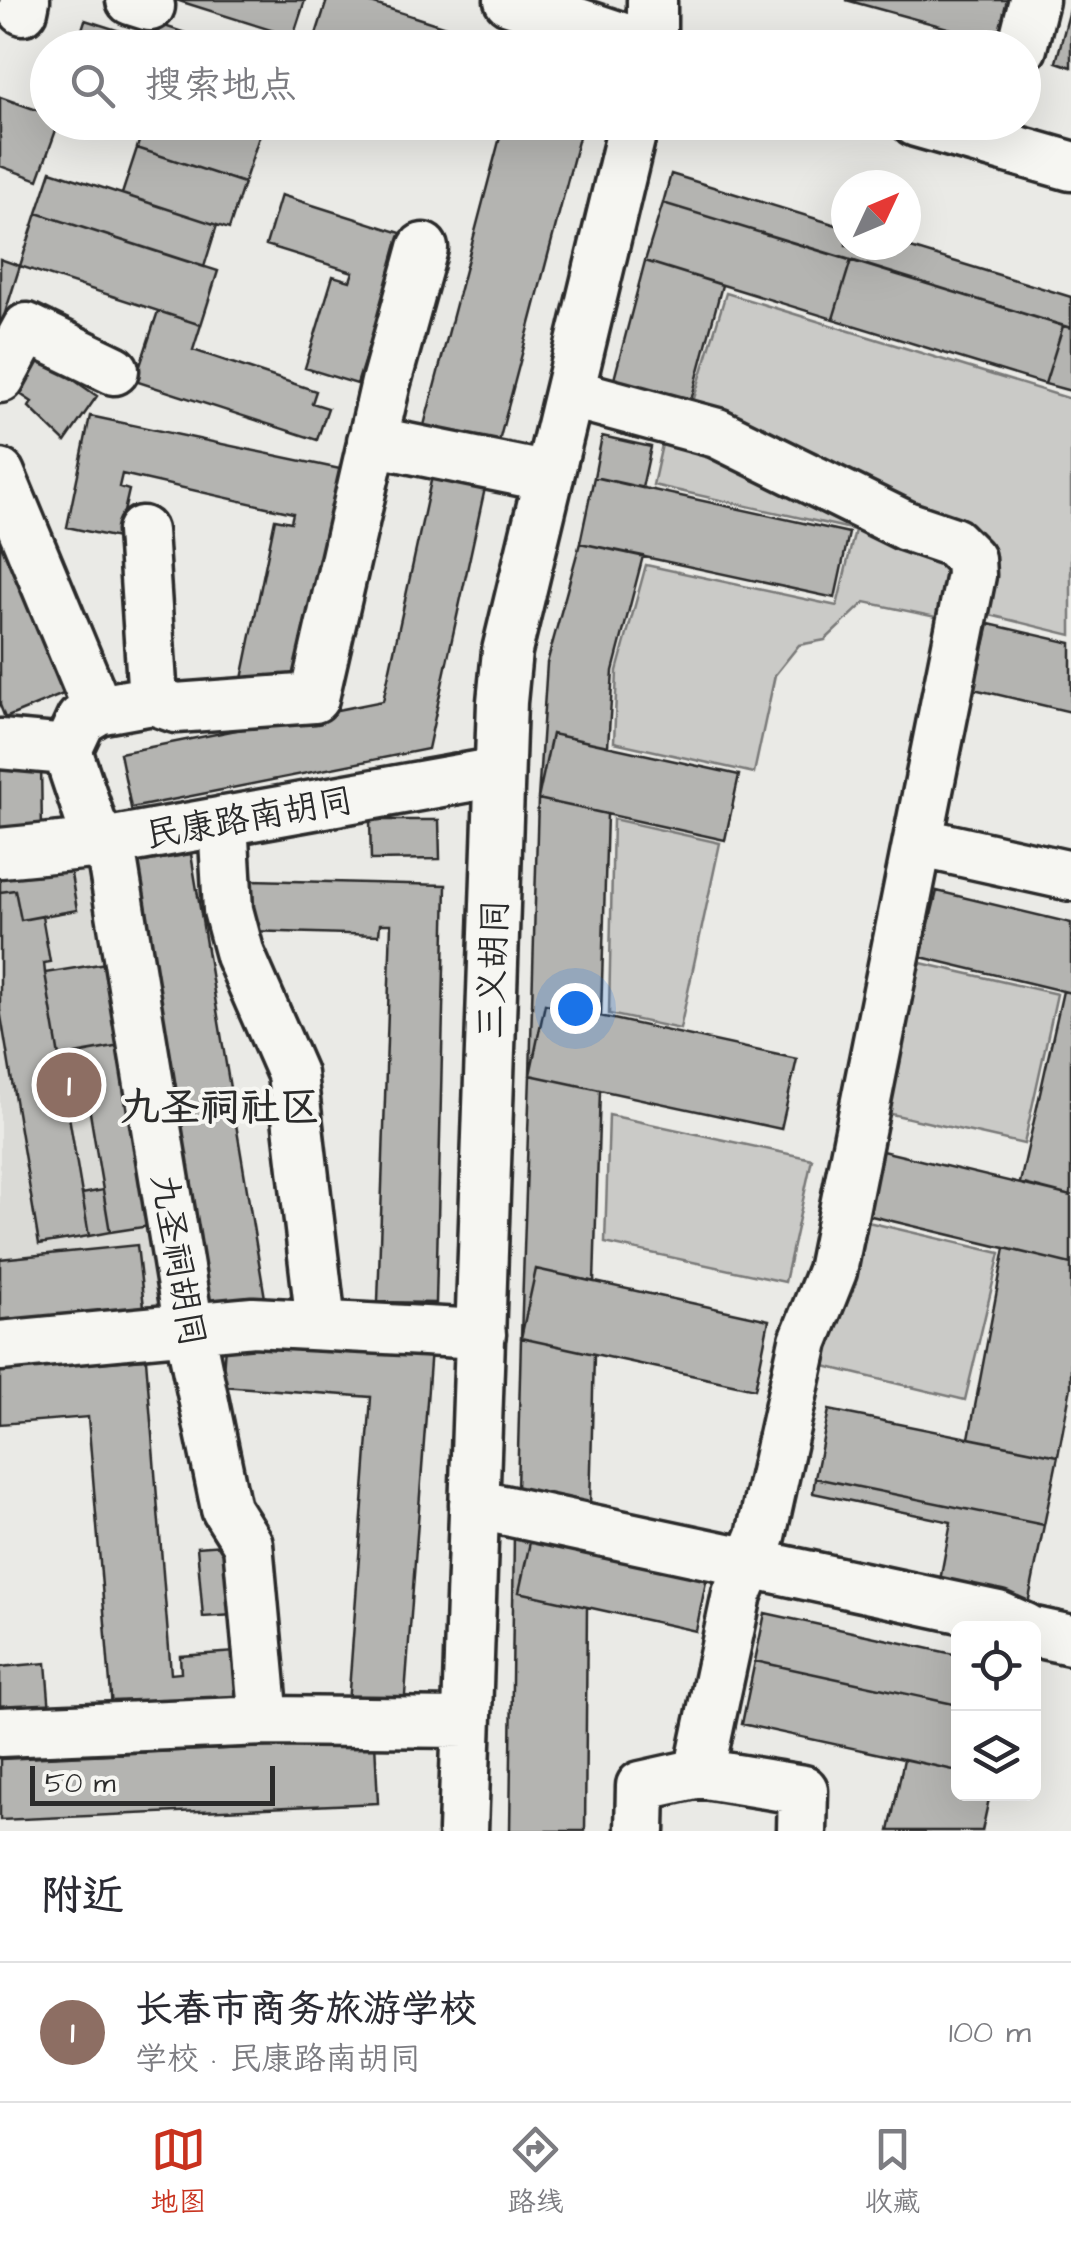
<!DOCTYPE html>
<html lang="zh">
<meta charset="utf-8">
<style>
:root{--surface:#fff;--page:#f7f7f7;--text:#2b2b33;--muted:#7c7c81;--line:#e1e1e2;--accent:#c8321e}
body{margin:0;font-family:"Architects Daughter","LXGW WenKai TC",sans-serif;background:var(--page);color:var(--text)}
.controls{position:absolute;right:30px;bottom:30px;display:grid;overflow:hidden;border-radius:15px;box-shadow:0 10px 40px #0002}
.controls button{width:90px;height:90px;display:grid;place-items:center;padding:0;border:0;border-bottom:2px solid var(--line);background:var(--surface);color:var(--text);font:50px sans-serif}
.compass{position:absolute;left:831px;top:170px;width:90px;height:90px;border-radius:50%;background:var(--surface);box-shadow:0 10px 40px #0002;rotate:46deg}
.scale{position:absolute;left:30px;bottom:25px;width:245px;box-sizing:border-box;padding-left:10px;border:5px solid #2b2b2b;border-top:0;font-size:28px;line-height:35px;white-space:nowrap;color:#2b2b2b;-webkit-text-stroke:8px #f6f6f2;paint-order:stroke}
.you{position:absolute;left:575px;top:1008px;width:35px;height:35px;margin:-25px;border:8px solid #fff;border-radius:50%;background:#1a73e8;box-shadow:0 0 0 15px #1a73e833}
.badge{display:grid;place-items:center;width:65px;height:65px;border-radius:50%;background:var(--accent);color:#fff;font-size:32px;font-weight:700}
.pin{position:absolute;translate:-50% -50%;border:5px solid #fff;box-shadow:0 2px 10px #0006}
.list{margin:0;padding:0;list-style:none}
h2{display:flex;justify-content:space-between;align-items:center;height:130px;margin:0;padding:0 40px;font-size:42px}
h2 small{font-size:32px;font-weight:400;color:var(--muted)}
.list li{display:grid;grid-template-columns:65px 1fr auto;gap:30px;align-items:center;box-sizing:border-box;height:140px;padding:0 40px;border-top:2px solid var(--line)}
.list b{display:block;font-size:38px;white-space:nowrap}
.list p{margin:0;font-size:32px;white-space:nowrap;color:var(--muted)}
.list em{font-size:32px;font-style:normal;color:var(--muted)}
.icon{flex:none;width:55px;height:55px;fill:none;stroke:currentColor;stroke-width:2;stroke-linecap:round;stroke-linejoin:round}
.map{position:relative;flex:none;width:1071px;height:1831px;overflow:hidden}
.search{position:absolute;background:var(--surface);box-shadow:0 10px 40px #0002;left:30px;right:30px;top:30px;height:110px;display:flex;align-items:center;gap:25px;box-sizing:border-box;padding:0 35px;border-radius:55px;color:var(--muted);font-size:38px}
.sheet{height:270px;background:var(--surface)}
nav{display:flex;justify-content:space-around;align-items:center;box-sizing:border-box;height:140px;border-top:2px solid var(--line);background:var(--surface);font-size:28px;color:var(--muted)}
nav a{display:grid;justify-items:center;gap:5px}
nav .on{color:var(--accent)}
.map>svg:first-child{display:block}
</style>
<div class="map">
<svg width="1071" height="1831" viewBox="0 0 1071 1831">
<rect width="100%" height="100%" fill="#eaeae6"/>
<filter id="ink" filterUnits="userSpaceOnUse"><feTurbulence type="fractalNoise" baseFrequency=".01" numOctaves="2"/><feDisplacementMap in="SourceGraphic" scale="20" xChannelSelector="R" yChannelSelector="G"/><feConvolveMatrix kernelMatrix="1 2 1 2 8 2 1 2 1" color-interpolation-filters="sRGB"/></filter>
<g filter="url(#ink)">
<path fill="#dadad6" d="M100 854 176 1310 0 1325V862Z"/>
<path fill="#cacac7" stroke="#7a7a79" stroke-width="2.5" d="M726 293 1071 399V635L974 611 981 575 689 415Z
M665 431 949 553 950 620 865 602 825 640 799 645 775 675 754 773 614 742 617 671 646 565 837 606 855 530 653 485Z
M613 819 720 843 680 1029 609 1014Z
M912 961 1057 994 1024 1144 878 1111Z
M609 1115 812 1159 785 1282 605 1243Z
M855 1219 1000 1253 965 1400 820 1365Z"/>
<path fill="#b4b4b1" stroke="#2b2b2b" stroke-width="2.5" d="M176 0H305L293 37Z
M327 0H362L511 48H323L313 44Z
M846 0H1014L1002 43Z
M1071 6V67L1056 62Z
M85 20 145 39 150 21 230 48H76Z
M0 97 48 114V122H59L38 180 0 166Z
M145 122H234L261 131 244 183 137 148Z
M504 122H583L496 453 422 433Z
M137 148 244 183 229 229 122 194Z
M51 171 217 225 204 267 37 213Z
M671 174 846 228V245H901L1071 297V328L663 203Z
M281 195 404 234 357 384 305 368 333 276 350 281 353 272 266 245Z
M663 203 851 260 833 319 645 261Z
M37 213 218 271 201 325 20 266Z
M0 259 20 266 0 329Z
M851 260 1063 326 1045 384 833 319Z
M645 261 722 285 689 408 612 387Z
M158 311 201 325 193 350 316 391 312 403 328 408 317 440 135 381Z
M1063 326 1071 328V391L1045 384Z
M35 353 97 396 65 442 29 407 32 402 11 388Z
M90 416 340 469 294 690 242 679 275 519 291 522 293 513 122 474 119 487 129 490 118 538 67 527Z
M602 436 651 447 642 488 594 477Z
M434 467 487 479 428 749 131 808 120 753 383 701Z
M594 477 849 533 835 598 580 543Z
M0 528 68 692 5 718 0 705Z
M580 543 643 556 613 671 608 746 552 734 538 799 547 663Z
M989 624 1071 643V712L974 689Z
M552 734 739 775 725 840 538 799Z
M0 759H41L42 835H0Z
M538 799 607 814 601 1016 545 1004 530 1075Z
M370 820H439L440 859 371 860Z
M191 854 265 1298 211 1307 137 863Z
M69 862 77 910 21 920 15 890 0 892V867Z
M252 880 446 885 436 1303 378 1302 391 924H380L379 935 250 931Z
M15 890 21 920 42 916 50 962 44 963 45 973 89 1236 39 1244 0 1010V892Z
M937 891 1071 923V993L921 957Z
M112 962 126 1045 59 1057 45 973Z
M1063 991 1071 993V1196L1020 1183Z
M545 1004 797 1059 781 1129 530 1075Z
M126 1045 156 1225 110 1232 80 1053Z
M530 1075 600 1090 594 1282 536 1269 521 1338Z
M878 1150 1071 1196V1264L863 1214Z
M103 1190 110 1232 89 1236 82 1194Z
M137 1245 144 1307 0 1321V1259Z
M1005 1248 1071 1264V1387L1058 1456 969 1438Z
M536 1269 769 1320 755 1389 521 1338Z
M226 1332 431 1348 404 1708 348 1704 371 1397 222 1386Z
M521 1338 594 1354 590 1506 517 1490Z
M146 1359 171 1674 181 1673 180 1656 236 1652 240 1704 112 1708 88 1417 0 1424V1370Z
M829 1410 1058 1456 1044 1525 815 1478Z
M815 1478 1044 1525 1028 1604 939 1586 951 1522 813 1493Z
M514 1533H532L519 1592 587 1607 585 1831H510Z
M532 1533 708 1572 696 1631 519 1592Z
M238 1544 250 1614 203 1617 197 1547Z
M765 1613 958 1655V1705L755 1661Z
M755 1661 958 1705V1771L742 1724Z
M46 1663 50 1712 0 1717V1667Z
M375 1742 378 1803 0 1820V1759Z
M904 1759 958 1771V1794H990L982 1831H889Z"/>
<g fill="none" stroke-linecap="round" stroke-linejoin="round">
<g stroke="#2b2b2b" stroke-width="55">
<path id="minor" d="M131 0 150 6
M509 0 654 48
M23 10 25 0
M652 48V0
M1022 48 1034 0
M916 122 1071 166
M0 378 27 328 114 370
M569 393 717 433 906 526 953 542 970 559 971 575 832 1271 804 1341 761 1536 737 1594 699 1773
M372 441 549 477
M0 474 98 710
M142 531 153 700
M0 744 67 750 91 822 113 864 189 1329 226 1509 248 1544 264 1721
M67 750 81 720 98 710 153 700 176 708 314 698 386 382 423 248
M223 821 228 910 240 955 292 1074 321 1324
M918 842 1071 876
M0 853 102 843 498 772
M0 1346 253 1322 481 1334
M474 1504 998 1616 1025 1628
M1034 1632 1071 1640
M0 1732 264 1721 466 1723
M463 1831 502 702 507 651 634 122
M640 1831 641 1786 699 1773 803 1790 802 1831"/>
</g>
<use href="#minor" stroke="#f6f6f2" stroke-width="48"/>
</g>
</g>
<g text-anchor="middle" stroke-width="8" stroke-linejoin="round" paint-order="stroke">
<g font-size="35" fill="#2b2b2b" stroke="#f6f6f2">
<text transform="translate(249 817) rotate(-10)" y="12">民康路南胡同</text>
<text transform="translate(492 969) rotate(-88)" y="12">三义胡同</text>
<text transform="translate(179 1260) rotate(80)" y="12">九圣祠胡同</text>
</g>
<g font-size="40" font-weight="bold" fill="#2b2b2b" stroke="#f6f6f2">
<text x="220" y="1120">九圣祠社区</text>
</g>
</g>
</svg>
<div class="controls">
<button><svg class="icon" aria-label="locate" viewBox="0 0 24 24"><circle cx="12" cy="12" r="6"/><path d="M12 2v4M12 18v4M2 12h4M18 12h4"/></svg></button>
<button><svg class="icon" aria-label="layers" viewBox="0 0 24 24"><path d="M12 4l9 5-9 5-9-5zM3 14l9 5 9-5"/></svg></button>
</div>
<svg class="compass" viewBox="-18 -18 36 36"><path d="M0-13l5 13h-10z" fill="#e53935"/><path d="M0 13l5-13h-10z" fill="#7c7c81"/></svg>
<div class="scale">50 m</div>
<div class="you"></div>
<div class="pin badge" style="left:69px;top:1085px;background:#8d6e63">1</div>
<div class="search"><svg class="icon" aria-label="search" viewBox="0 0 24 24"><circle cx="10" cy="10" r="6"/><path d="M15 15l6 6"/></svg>搜索地点</div>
</div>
<section class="sheet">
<h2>附近<small></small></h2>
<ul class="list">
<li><span class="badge" style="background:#8d6e63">1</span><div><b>长春市商务旅游学校</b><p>学校 · 民康路南胡同</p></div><em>100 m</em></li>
</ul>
</section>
<nav>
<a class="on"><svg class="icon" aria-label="map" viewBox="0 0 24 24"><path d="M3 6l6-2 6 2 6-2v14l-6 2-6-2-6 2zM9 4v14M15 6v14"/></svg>地图</a>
<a><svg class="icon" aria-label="directions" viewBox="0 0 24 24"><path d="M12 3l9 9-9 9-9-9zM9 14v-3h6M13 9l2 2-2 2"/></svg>路线</a>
<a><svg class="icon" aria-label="saved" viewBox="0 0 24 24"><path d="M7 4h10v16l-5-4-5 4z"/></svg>收藏</a>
</nav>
